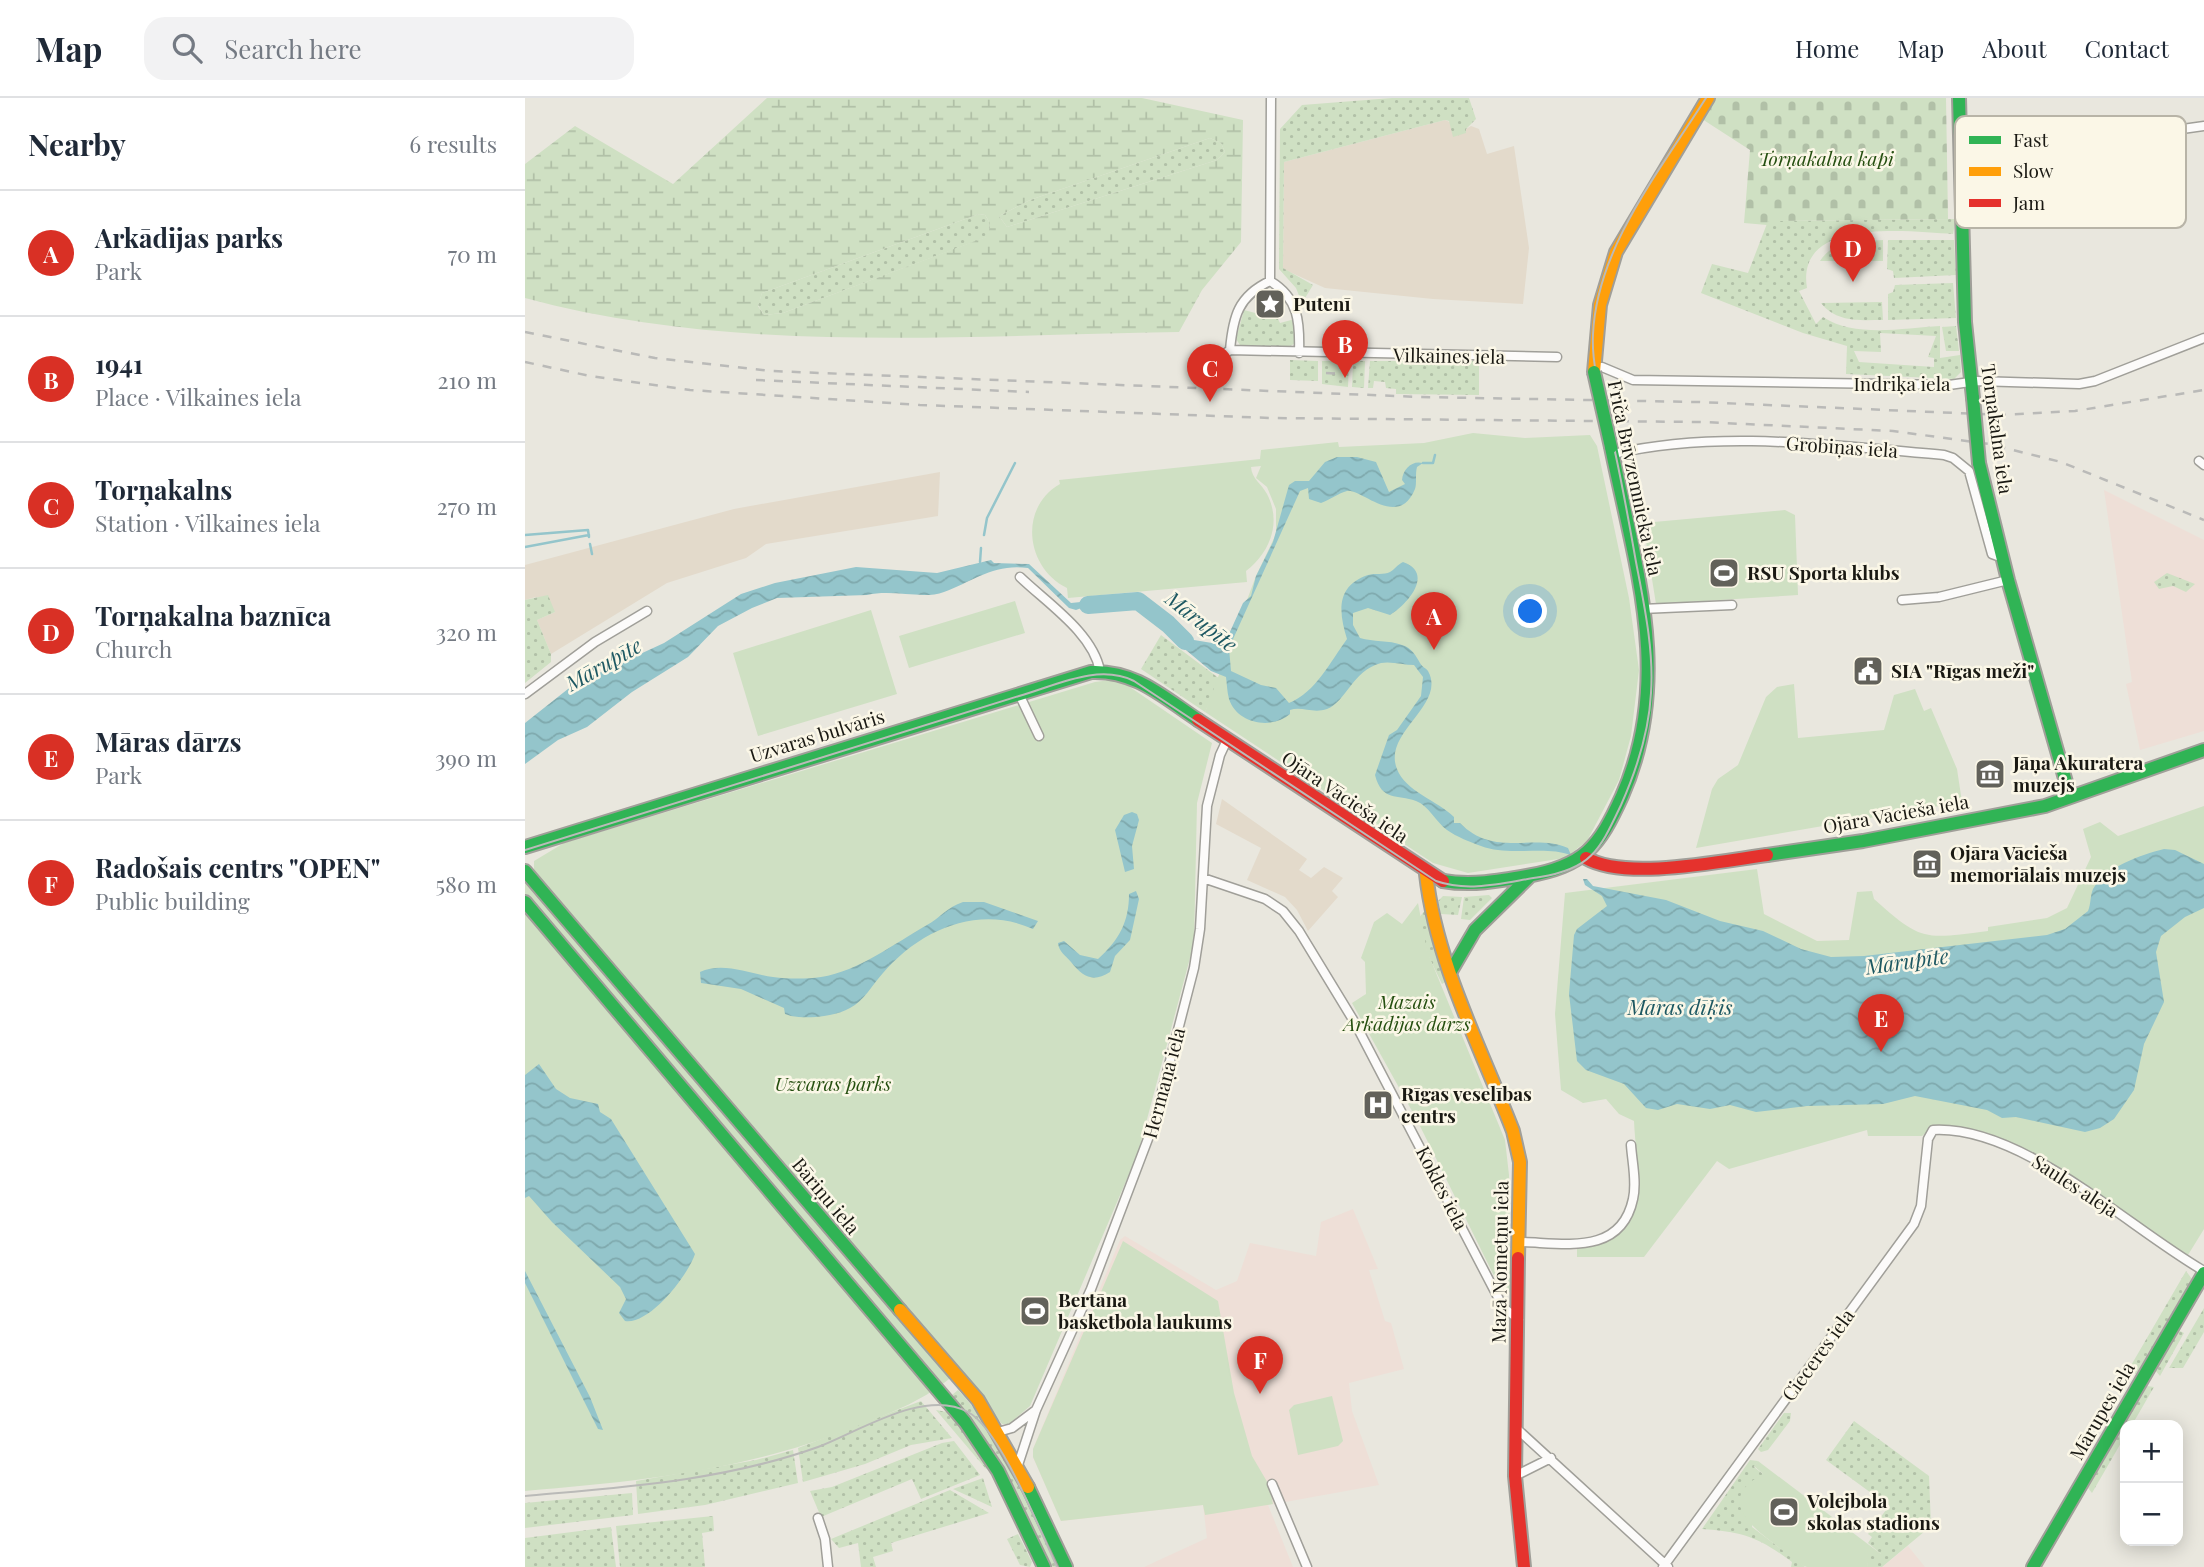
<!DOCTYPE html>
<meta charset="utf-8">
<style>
:root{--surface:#fff;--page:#f2f2f3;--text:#1f2937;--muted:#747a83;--line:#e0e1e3;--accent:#d93025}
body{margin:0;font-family:"Playfair Display",serif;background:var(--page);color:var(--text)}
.controls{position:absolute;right:21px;bottom:21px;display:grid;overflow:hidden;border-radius:14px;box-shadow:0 4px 18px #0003}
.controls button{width:63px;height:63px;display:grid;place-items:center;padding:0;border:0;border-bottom:2px solid var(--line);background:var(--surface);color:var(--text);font:35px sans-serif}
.you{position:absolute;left:1006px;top:514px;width:24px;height:24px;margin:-18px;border:5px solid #fff;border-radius:50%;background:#1a73e8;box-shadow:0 0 0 10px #1a73e833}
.badge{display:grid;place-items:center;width:46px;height:46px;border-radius:50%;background:var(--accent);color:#fff;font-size:23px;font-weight:700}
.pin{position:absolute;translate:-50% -58px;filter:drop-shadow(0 2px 4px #0008)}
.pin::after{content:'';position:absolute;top:37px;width:24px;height:21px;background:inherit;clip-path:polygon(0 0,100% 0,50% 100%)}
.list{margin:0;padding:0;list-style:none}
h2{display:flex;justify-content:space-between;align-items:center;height:91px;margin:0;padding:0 28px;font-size:30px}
h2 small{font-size:23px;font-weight:400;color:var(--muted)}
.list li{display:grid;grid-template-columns:46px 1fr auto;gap:21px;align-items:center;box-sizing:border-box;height:126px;padding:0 28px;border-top:2px solid var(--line)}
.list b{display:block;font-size:26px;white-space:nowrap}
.list p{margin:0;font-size:23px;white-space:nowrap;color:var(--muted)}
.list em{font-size:23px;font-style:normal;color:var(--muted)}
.icon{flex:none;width:38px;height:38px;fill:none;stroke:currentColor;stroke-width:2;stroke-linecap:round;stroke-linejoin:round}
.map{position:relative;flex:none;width:1679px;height:1469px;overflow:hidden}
header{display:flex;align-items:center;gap:42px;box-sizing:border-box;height:98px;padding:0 35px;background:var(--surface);border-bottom:2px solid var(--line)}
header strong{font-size:33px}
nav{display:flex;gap:38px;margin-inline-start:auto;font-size:24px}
.search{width:490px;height:63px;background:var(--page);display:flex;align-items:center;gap:18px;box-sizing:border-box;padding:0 24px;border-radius:21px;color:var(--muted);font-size:26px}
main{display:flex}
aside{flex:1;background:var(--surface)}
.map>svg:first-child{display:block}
</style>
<header>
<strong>Map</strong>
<div class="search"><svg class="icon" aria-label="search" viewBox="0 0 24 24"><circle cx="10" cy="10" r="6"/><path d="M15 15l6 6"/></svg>Search here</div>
<nav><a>Home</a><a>Map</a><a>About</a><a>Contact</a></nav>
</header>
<main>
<aside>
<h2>Nearby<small>6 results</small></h2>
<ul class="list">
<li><span class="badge">A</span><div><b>Arkādijas parks</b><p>Park</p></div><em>70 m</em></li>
<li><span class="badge">B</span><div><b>1941</b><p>Place · Vilkaines iela</p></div><em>210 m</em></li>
<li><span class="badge">C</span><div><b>Torņakalns</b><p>Station · Vilkaines iela</p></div><em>270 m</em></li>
<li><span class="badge">D</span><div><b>Torņakalna baznīca</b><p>Church</p></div><em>320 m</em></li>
<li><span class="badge">E</span><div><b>Māras dārzs</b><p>Park</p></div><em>390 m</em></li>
<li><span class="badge">F</span><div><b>Radošais centrs &quot;OPEN&quot;</b><p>Public building</p></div><em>580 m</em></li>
</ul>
</aside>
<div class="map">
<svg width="1679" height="1469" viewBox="0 0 1679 1469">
<defs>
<pattern id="grass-dots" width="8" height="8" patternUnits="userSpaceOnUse" patternTransform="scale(1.75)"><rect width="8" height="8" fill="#cfe0c3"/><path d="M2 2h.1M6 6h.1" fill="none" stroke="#b1c0a7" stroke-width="1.8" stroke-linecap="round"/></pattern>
<pattern id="wetland-marsh" width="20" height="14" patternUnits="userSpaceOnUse" patternTransform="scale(1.75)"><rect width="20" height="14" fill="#cfe0c3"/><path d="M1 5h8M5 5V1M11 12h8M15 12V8" fill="none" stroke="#b1c0a7"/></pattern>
<pattern id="cemetery-stones" width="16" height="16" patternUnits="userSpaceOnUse" patternTransform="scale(1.75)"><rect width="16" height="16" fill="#cfe0c3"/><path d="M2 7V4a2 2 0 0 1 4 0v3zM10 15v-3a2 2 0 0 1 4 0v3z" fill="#b1c0a7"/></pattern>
<pattern id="water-waves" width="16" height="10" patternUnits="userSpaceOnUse" patternTransform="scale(1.75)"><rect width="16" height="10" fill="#94c5cb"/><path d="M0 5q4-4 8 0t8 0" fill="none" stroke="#7fa9ad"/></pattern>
</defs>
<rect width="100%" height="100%" fill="#e9e7de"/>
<path fill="#eedfd7" d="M1579 392 1679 442V633L1615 652 1601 586 1607 584Z
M828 1111 853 1171 844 1172 860 1223 866 1225 879 1271 824 1285 827 1313 854 1387 743 1407 768 1469H619L682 1440 678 1407 536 1423 508 1359V1351L595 1142 600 1138 691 1192 712 1183 725 1145 791 1158 796 1124Z
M1383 1448 1400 1469H1357Z"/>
<path fill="#e3dacb" d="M920 22 941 31 946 28 954 31 962 56 989 48 1004 150 998 206 908 201 800 190 758 171 759 64Z
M415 374 413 418 241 446 221 460 142 485 26 556 12 522 30 514 11 499 0 502V467L209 411Z
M697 701 782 761 774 772 786 780 799 769 818 780 807 793 813 799 783 833 772 812 760 799 722 782 736 750 691 726Z"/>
<path fill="url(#grass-dots)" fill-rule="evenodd" d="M867 0H944L951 21 941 31V35L928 39 924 23 920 22 759 64 758 170 788 187 777 205 771 190 754 171 755 31 777 7Z
M685 40 696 45 700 54 692 62 482 129 474 118 505 102Z
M454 116 460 117C466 126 466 130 462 139L258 215 239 217 233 207 237 195Z
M1431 121 1428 136C1385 134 1270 118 1282 190L1274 193 1291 226 1298 219C1330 240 1378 230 1415 228V260L1435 257 1436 274 1429 281 1321 276 1322 248 1278 235 1176 195 1187 166 1223 175 1243 123ZM1355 235 1411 238 1403 259 1409 260V269L1334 264 1329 253 1356 254Z
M1358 142V163H1295C1308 142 1336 143 1358 142Z
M1363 142H1429L1431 177 1369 180 1368 173 1362 171Z
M1428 185 1431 220 1363 222V196L1368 194 1370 187Z
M1357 204 1358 222C1335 222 1312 225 1296 205Z
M719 212 753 221 755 225 770 221 769 246 761 250 715 247 711 241Z
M1431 228 1434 253H1421L1417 229Z
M765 262 793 263V283L765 282Z
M797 263H824L823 289 797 286Z
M828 263H840L839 290 827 289Z
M845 263H954V297L871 296V291L861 290 860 284 849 283 848 290H843Z
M1642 475 1670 486 1661 494 1648 488 1634 491 1629 484Z
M23 497 30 514 12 522 26 556V564L0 585V502Z
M636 537 695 581 680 614 616 571Z
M964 797 967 800 945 822 936 821 939 799Z
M918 798 937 799 933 817 916 816 913 803Z
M900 812 922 883 917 886 902 855 894 820Z
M1661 1173 1667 1181 1611 1276H1601Z
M1679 1210V1234L1658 1270H1644Z
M1653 1232 1659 1235 1635 1278 1630 1272Z
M1622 1288 1629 1289 1607 1327H1600V1338L1567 1395 1563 1390Z
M421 1290 427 1297 433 1292C481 1343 507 1407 536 1469H525L461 1344 419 1292Z
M396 1303 427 1340 386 1347 340 1366 278 1384 273 1350Z
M411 1312 427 1315 464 1369 461 1371Z
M1259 1315H1266L1265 1323 1243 1352 1236 1354 1233 1351Z
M1329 1323 1404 1378 1406 1428 1357 1469H1342L1344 1455 1356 1456 1343 1445 1347 1439 1343 1436 1364 1408 1301 1362Z
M429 1343 455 1377 396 1401 387 1381 296 1419 285 1393 307 1389 417 1345Z
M268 1352 273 1385 180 1407 113 1416 111 1383 231 1362Z
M1225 1362 1233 1363 1229 1369 1238 1376 1227 1429 1280 1469H1266L1267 1464C1233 1439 1219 1434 1177 1431Z
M458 1380 467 1409 428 1391Z
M425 1392 464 1415 366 1445 368 1453 348 1459 351 1469H336L333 1445 314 1450 306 1441Z
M107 1395 108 1417 0 1430V1405Z
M188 1418 189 1433 177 1435 180 1469H95L91 1428Z
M86 1429 91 1469H0V1440Z
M493 1436 507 1464 505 1469 495 1467 482 1441Z"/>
<path fill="url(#wetland-marsh)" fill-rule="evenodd" d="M242 0H617L718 22 716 144 677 192 654 234C438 237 210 257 0 200V66L50 28 148 86ZM685 40 696 45 700 54 692 62 482 129 474 118 505 102ZM454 116 460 117C466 126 466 130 461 139L258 215 239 217 233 208 237 195Z"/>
<path fill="url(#cemetery-stones)" d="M1190 0H1421L1423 121 1244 123 1242 127 1219 125 1225 52 1177 21Z"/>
<path fill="#cfe0c3" d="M948 335 1000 340 1065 337 1072 348 1104 500 1114 572 1106 638 1094 682 1062 743 1040 760 943 775 908 765 680 614 731 478 751 436V411L742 389 731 380 736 368 726 369C727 381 736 385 742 396 757 425 745 454 721 473L722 484 543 500 542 490C501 470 493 410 535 386L534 382 735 361 736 352 813 344 814 349 899 345Z
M1260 412 1270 417 1273 497 1131 506 1118 425Z
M490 503 500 535 384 570 374 538Z
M346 512 372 596 233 638 208 555Z
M585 582 599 585 687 645 672 705 669 845 613 1055 505 1308 484 1326H477L433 1274C397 1304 372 1312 330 1329 219 1373 117 1383 0 1393V783L9 775V763L39 745 570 584Z
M1269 586 1273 640 1359 632 1369 597 1390 591 1399 613 1406 610 1432 671 1437 704 1171 750 1187 691 1193 681 1213 667 1241 599 1252 589Z
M1679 708V1131L1663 1157 1504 1053 1451 1034 1409 1028 1397 1038H1343L1342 1032 1204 1071 1192 1063 1119 1159H1052V1151C1130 1136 1112 1084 1109 1023L1094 1016 1081 1001 1058 1005 1036 992 1030 916 1040 795 1232 771 1239 816 1292 843 1324 842 1332 794 1347 793 1349 801C1397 844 1399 841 1463 833V829L1522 820 1542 810 1566 759 1558 731 1575 724 1593 738Z
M893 805 902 853 980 1042 984 1077 985 1194H977L892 1022 827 905 841 896 840 864 836 860 849 824 862 815 877 826Z
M598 1143 693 1203 709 1295 727 1358 744 1387 748 1406 680 1417 678 1407 536 1423 508 1359V1351Z
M807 1298 818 1343 813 1348 773 1357 764 1312 769 1307Z
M1233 1363 1356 1456 1353 1461 1345 1456 1342 1469C1323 1469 1301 1469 1282 1469 1273 1467 1263 1457 1256 1451 1228 1430 1189 1402 1238 1376L1229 1368Z"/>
<path fill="url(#water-waves)" d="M812 359H832L851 364 864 394 880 386 877 382C878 371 887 362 898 365L892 369C890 376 892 385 890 391 873 432 836 390 822 393 814 395 804 402 796 405L784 401 783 390 775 393 704 550 706 573 736 587 751 590 764 605C791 594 805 564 822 541 814 515 810 488 843 477 850 475 859 477 865 474 869 472 873 466 878 464 910 475 882 507 865 517L843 510 828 515V527L835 540C848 544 864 542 877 547 887 550 891 558 895 565 897 569 901 570 903 573 922 607 857 634 872 671 880 693 913 703 929 719V725H935C969 760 1009 735 1043 750L1046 757C1019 747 985 759 956 748 945 744 932 739 922 732 911 724 904 708 891 703 872 696 857 704 850 677L864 637 872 632 896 598 898 579 889 567C879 567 866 563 856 565 827 573 821 604 802 611 788 616 777 608 765 612V616C747 632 712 626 704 601 702 594 702 586 701 579L686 573 643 537 641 528 647 524 669 542 699 547 718 505 726 498 731 478 748 444 764 387 770 383H784L800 364Z
M466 462 469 465 504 466 546 505 585 501V508L559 509 551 512 544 510 503 470C470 465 448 483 419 494 398 502 369 491 342 497L252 500 227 510 193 528 163 559 107 594 62 629 33 642 0 666V625L48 587 139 545 216 496 250 485 331 469 412 475Z
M607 714 612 716 614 722 607 748 609 771 600 774 590 732 599 717Z
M1639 751 1650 752 1679 766V810L1660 819 1636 838 1631 854 1639 904 1619 946 1609 992 1589 1021 1575 1030 1560 1034 1491 1019 1477 1020 1462 1012 1390 998 1358 1006 1282 1008 1231 1014 1205 1007 1185 1011 1152 1006 1133 1012 1121 1010 1099 986 1061 972 1052 963 1044 896 1049 837 1052 831 1082 808 1077 798 1060 787 1058 781H1062L1068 788 1141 802 1195 823 1238 833 1276 851 1306 859 1339 858 1522 837 1540 831 1563 813C1566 806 1565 798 1568 791 1581 769 1615 757 1639 751Z
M611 793 614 801 605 842 590 858 585 874C568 885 558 879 546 864 540 857 534 854 533 845L539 843 555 857 573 861C594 842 604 824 604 796Z
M438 804H459L513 823 508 831C453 806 395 832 358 875 347 887 339 903 325 910 309 919 283 921 266 918L260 916 259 910 216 891 176 885 175 874C198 863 225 876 248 879 264 881 281 881 296 879 334 873 370 845 402 827 415 820 422 809 438 804Z
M14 966 31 991 45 1000 73 1006 75 1014 86 1021 170 1156C163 1177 125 1227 100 1223L94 1215 101 1201 95 1189 27 1124 4 1098 0 1100V977Z
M0 1173 65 1299 78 1332 73 1331 0 1185Z"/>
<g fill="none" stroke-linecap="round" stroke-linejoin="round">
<path stroke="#94c5cb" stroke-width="2.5" d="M898 365H908L910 357
M0 437 63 432 64 439
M459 437 462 420 490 365
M65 446 67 456
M0 449 64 437
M455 464 456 450"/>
<path stroke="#94c5cb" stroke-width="18" d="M563 507 613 503 643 526 660 543"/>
<g stroke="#a09f99" stroke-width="11">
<path id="street" d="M1435 26 1561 30 1615 37 1679 28
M745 183 746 0
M745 183C774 200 775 225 774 255
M705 252C708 219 713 198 745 183
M671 268 690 263 705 252 1032 259
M1068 270 1077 269 1108 282 1424 287 1452 283 1554 286 1570 283 1679 240
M1088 356C1197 331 1309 348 1419 357L1428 360 1444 373 1467 456 1478 460
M1674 363 1679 367
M495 479C522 505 568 535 575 573
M1377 502 1414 499 1483 482
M1117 511 1207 507
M0 596 70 544 122 513
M494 596 514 638
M678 780 740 801 758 813 774 833 830 925 978 1209 994 1222
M996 1144C1039 1145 1096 1158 1108 1101 1112 1084 1107 1063 1106 1047
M991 1330 1143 1469
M473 1334 487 1330 511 1312
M493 1367 511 1312 566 1191 629 1025 669 870 675 831 682 708 695 657 702 642
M990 1378 1026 1360
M747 1386 782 1469
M293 1420 300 1441 303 1469
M1138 1469 1389 1126 1396 1108 1403 1041 1408 1032C1497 1027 1604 1130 1679 1173"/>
</g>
<g stroke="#a09f99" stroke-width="16">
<path id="fast" d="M1434 0 1440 224 1448 300
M1454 365 1483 482 1545 698
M0 749 566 574C610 572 638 599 673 622
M1242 757 1338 743 1520 708 1679 652
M0 773 375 1212
M918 783C946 788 974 783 1002 778 1059 768 1074 749 1097 698 1149 580 1110 468 1086 349
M0 804 440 1324 473 1373 519 1469
M926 873 950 832 1005 778
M503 1389 541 1469
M1508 1469 1679 1175"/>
</g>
<g stroke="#a09f99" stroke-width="16">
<path id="slow" d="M1069 274 1075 207 1091 154 1183 0
M901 776C911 865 956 950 988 1033L995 1064 993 1160
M375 1212 453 1302 503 1389"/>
</g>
<g stroke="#a09f99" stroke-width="16">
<path id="jam" d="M673 622 918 783
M1061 760C1100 783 1197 763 1242 757
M993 1160 990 1378 999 1469"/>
</g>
<use href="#street" stroke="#fcfbfa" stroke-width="8"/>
<use href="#fast" stroke="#30b455" stroke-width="12"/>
<use href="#slow" stroke="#ff9f0a" stroke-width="12"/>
<use href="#jam" stroke="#e5322d" stroke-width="12"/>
<path stroke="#babab8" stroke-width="2" d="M0 752 494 598C530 588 573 565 609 583L911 783C945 795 981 784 1015 779 1067 771 1075 751 1096 707 1112 671 1124 635 1126 595 1129 552 1119 506 1111 464 1104 424 1097 384 1088 345 1080 310 1066 272 1068 236 1072 149 1136 71 1181 0
M0 1398C100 1389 198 1383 293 1349 335 1333 400 1290 443 1314 475 1331 515 1433 532 1469"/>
<path stroke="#babab8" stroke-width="2.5" stroke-dasharray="9 9" stroke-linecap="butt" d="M0 234 130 260 246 273 896 299 1173 304 1478 317 1550 313 1679 292
M0 264 65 278 165 292 395 307 746 320 1177 324 1368 333 1464 346 1536 364 1679 422
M801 275 821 276
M231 282 504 294"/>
<g stroke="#a09f99" stroke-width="16" stroke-linecap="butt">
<path id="fast-bridge" d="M1069 274 1086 349
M1448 300 1454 365"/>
</g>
<use href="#fast-bridge" stroke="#30b455" stroke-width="12"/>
</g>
<defs>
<g id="sight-square" transform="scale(1.575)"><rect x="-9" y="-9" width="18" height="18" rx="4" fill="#62615a" stroke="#fbf7e7"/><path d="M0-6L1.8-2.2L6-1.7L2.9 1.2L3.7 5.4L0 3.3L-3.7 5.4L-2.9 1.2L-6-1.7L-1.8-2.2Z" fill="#fff"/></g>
<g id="stadium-square" transform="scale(1.575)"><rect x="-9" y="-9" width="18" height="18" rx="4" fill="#62615a" stroke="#fbf7e7"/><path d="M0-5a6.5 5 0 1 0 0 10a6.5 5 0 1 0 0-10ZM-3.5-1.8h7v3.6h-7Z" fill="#fff"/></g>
<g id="civic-square" transform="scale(1.575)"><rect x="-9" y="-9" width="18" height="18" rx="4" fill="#62615a" stroke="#fbf7e7"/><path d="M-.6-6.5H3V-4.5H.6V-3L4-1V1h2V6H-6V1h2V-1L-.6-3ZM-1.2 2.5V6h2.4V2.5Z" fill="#fff"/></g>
<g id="museum-square" transform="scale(1.575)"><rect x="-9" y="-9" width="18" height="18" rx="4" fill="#62615a" stroke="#fbf7e7"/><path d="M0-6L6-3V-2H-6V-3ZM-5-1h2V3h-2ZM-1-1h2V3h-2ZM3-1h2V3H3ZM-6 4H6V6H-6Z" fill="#fff"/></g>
<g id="hospital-square" transform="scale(1.575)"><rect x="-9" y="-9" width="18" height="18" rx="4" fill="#62615a" stroke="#fbf7e7"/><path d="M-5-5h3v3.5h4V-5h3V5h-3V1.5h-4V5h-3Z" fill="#fff"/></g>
</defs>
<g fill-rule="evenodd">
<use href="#sight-square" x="745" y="206"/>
<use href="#stadium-square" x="1199" y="475"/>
<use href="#civic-square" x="1343" y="573"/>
<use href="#museum-square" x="1465" y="676"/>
<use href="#museum-square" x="1402" y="766"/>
<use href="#hospital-square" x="853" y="1007"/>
<use href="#stadium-square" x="510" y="1213"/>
<use href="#stadium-square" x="1259" y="1414"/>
</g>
<g text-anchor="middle" stroke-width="5" stroke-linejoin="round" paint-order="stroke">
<g font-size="19" font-style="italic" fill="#254f10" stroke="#fbf7e7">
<text x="1301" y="68">Torņakalna kapi</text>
<text x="882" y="911">Mazais<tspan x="882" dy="22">Arkādijas dārzs</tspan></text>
<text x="308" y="993">Uzvaras parks</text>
</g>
<g font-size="19" font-weight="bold" fill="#1a1913" stroke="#fbf7e7" text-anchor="start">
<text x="768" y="213">Putenī</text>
<text x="1222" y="482">RSU Sporta klubs</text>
<text x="1366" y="580">SIA "Rīgas meži"</text>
<text x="1488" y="672">Jāņa Akuratera<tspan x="1488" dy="22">muzejs</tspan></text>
<text x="1425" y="762">Ojāra Vācieša<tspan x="1425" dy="22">memoriālais muzejs</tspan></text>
<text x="876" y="1003">Rīgas veselības<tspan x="876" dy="22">centrs</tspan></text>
<text x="533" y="1209">Bertāna<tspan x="533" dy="22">basketbola laukums</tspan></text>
<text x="1282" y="1410">Volejbola<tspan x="1282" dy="22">skolas stadions</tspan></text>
</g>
<g font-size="19" fill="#1a1913" stroke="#fbf7e7">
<text transform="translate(924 258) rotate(1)" y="7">Vilkaines iela</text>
<text x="1377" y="293">Indriķa iela</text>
<text transform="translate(1472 331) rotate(82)" y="7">Torņakalna iela</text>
<text transform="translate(1317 349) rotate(4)" y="7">Grobiņas iela</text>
<text transform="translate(1110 380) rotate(78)" y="7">Friča Brīvzemnieka iela</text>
<text transform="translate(292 638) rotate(-17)" y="7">Uzvaras bulvāris</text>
<text transform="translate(820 699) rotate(34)" y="7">Ojāra Vācieša iela</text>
<text transform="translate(1371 716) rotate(-10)" y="7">Ojāra Vācieša iela</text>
<text transform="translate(639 985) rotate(-75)" y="7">Hermaņa iela</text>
<text transform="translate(1550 1088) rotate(33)" y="7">Saules aleja</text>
<text transform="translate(917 1090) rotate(63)" y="7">Kokles iela</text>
<text transform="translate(301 1098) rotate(50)" y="7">Bāriņu iela</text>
<text transform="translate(975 1164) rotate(-89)" y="7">Mazā Nometņu iela</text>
<text transform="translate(1293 1257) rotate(-54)" y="7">Cieceres iela</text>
<text transform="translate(1577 1313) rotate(-60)" y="7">Mārupes iela</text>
</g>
<g font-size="21" font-style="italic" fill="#1d5862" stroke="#fbf7e7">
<text transform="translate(676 524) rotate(38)" y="7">Mārupīte</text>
<text transform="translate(79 567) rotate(-30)" y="7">Mārupīte</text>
<text transform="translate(1382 864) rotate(-8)" y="7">Mārupīte</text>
<text x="1155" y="917">Māras dīķis</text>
</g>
</g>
<rect x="1430" y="18" width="231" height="112" rx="10" fill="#fbf7e7" stroke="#b8b4a7" stroke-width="2"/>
<rect x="1444" y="38" width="32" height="8" fill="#30b455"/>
<rect x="1444" y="69" width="32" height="9" fill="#ff9f0a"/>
<rect x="1444" y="101" width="32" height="8" fill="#e5322d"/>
<g font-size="19" fill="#1a1913">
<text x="1488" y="49">Fast</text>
<text x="1488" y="80">Slow</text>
<text x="1488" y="112">Jam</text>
</g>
</svg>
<div class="controls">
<button>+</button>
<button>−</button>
</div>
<div class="you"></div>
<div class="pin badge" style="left:909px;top:552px">A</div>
<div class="pin badge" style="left:820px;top:280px">B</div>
<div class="pin badge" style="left:685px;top:304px">C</div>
<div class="pin badge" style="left:1328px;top:184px">D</div>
<div class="pin badge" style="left:1356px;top:954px">E</div>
<div class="pin badge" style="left:735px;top:1296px">F</div>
</div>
</main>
